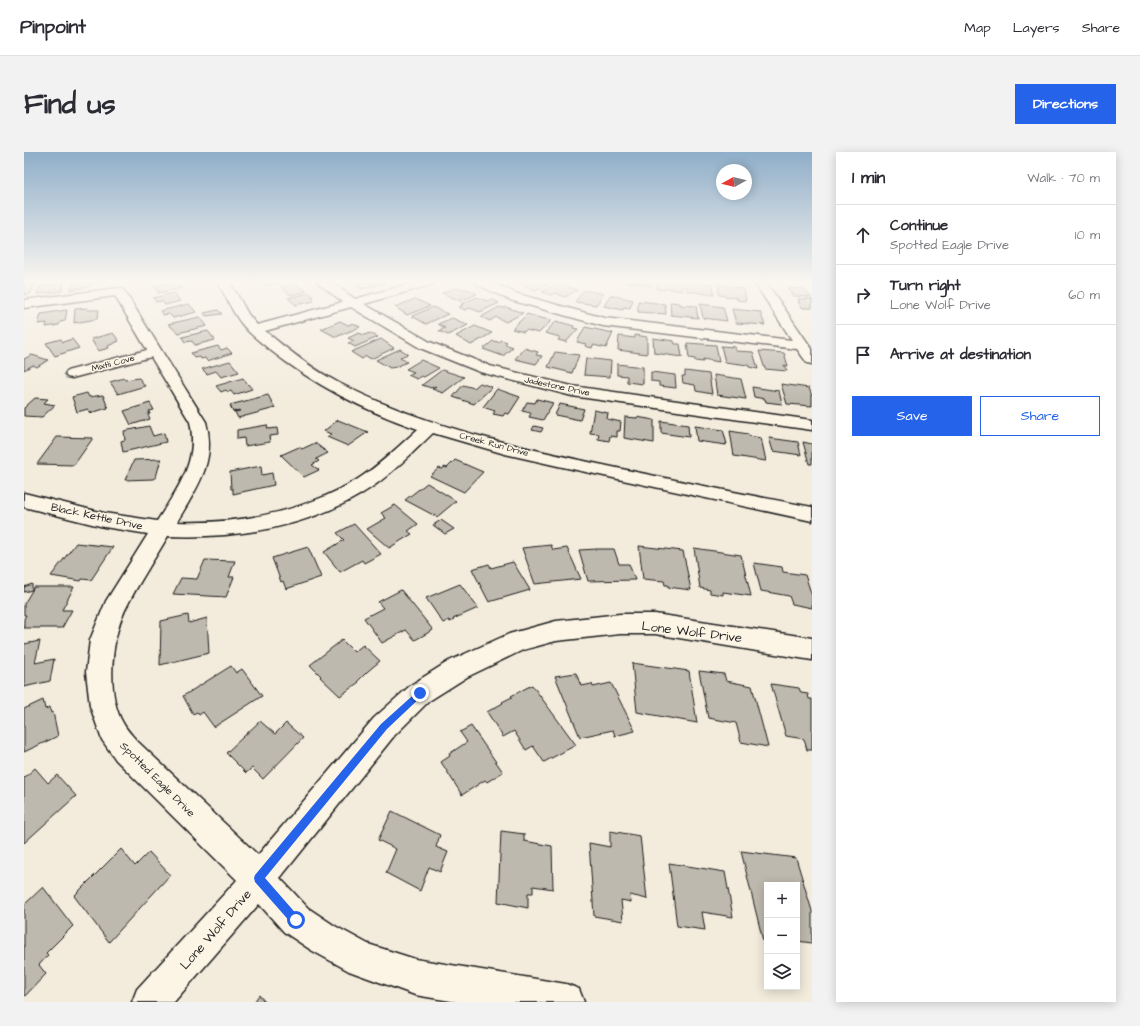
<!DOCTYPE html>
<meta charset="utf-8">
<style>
:root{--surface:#fff;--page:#f2f2f3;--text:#2b2b33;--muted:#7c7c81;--line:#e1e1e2;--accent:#2563eb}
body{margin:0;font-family:"Architects Daughter",sans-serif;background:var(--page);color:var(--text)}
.controls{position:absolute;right:12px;bottom:12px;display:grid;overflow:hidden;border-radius:0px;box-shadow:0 2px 10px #0003}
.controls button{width:36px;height:36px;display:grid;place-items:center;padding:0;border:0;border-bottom:1px solid var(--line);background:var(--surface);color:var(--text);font:20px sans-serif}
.compass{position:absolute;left:692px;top:12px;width:36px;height:36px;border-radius:50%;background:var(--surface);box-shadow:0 2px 10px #0003;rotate:262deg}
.stop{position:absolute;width:12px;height:12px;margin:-9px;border:3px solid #2563eb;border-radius:50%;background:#fff}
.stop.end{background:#2563eb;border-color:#fff;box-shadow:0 1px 4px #0008}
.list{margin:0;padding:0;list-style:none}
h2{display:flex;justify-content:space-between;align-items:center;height:52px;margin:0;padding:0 16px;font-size:17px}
h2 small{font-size:13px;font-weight:400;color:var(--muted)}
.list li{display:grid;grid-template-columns:26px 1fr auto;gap:12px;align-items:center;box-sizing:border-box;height:60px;padding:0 16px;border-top:1px solid var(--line)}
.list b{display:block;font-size:15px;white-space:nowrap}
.list p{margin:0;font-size:13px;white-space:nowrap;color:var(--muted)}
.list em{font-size:13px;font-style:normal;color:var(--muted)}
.actions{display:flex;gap:8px;padding:12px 16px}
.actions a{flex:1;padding:9px 0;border:1px solid var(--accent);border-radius:0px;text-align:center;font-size:14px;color:var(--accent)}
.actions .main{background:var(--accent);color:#fff}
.icon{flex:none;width:22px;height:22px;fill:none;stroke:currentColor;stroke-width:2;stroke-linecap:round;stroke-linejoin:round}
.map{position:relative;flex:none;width:788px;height:850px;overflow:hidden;border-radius:0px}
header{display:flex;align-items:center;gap:24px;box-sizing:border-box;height:56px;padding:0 20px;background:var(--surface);border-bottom:1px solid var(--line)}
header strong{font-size:19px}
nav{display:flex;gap:22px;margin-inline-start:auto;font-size:14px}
.intro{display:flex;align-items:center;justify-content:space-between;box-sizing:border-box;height:96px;padding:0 24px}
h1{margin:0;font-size:28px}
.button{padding:10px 18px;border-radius:0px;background:var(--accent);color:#fff;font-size:14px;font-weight:700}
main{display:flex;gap:24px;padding:0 24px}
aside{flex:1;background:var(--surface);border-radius:0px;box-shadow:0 2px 10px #0003}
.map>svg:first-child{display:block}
</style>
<header>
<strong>Pinpoint</strong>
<nav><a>Map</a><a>Layers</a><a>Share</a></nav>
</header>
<div class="intro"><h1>Find us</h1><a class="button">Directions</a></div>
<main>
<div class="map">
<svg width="788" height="850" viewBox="0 0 788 850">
<rect width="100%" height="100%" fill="#f3ecdd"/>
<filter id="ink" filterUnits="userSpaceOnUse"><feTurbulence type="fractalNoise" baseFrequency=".025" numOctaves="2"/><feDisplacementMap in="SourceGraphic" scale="8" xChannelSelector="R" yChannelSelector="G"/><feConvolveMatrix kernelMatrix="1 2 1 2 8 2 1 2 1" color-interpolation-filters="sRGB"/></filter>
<g filter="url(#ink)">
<path fill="#beb9ae" stroke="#1c1c1c" d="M49 130H73L65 133 64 135 47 138Z
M147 130H153L158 136 134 141 133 139 136 138H133L130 134Z
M238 130H258L245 134Z
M328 130H361L362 131 337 137Z
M494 130H529L511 138Z
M602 130H628L627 134Z
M633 130H659V139L642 136 641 138 633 137Z
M663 130 689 132 690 143 663 139Z
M11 131 6 142 0 143V132Z
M40 131 38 139 13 142 16 134Z
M271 131 277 136 283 139 267 143 257 135Z
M534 131 553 138 541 145 531 141 527 143 518 140Z
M694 132 720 137 722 149 713 148V146L695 143Z
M432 136 446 138 453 142 436 149 418 141Z
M764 136 780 137 787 145 770 144Z
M560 138 580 142 572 153 551 150Z
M150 141 156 149 141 153 138 149 132 150 129 146Z
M285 141 290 145 287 146 290 149 272 153 264 146Z
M586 143 609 148 606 156 600 155 599 158 580 154Z
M453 145 463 149 467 147 475 151 456 160 446 156 441 158 435 155 439 153 437 152Z
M391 147 406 154 383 163 371 155Z
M774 147H788V156H779L774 150H776Z
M614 149 641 152 642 162 614 160Z
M646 150 656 151V153L672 154 674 166 647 163Z
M165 152 172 160 149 166 145 162 139 163 136 159Z
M676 152 699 155 703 169 679 166Z
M409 155 424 162 402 172 388 164Z
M475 155 480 156 482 155 499 161 482 170 472 165 466 169 457 165Z
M64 156 63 158H75L73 167 50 171 51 157Z
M708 157 736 160 741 173 712 171Z
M43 158 41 169 36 170 35 173 22 175 23 171 14 172 17 162Z
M194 158 198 162 182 164 180 161Z
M503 162 516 166 528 168 515 181 502 178 500 180 488 177Z
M176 165 183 174 154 181 144 172Z
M428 166 444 173 424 183 415 179 421 176 414 172Z
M316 169 324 173 329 171 336 175 312 185 297 177Z
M532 169 550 174 549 176 554 177 542 190 534 188 536 185 521 181Z
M451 174 468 181 447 193 432 184Z
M561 175 589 181 582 196 569 193 568 196 561 194 562 192 553 190Z
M184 179 191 188 171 193 168 189 161 190 158 185Z
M89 181 95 189 84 194 85 196 74 199 67 187Z
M335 181 340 183 346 181 354 185 331 195 324 191 330 189 324 186Z
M611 183 623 185V202L594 198 595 184 611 186Z
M629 186 650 189 651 192H656L658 205 630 201Z
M37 187 39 190 48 187 55 196 31 204 22 191Z
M357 187 370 196 347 207 342 204 338 207 327 200Z
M477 188 483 190 481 192 489 195 479 204 459 197 469 189 474 190Z
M663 191 692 193 695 210 679 207V210L671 209V207L665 206Z
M194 194 197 198 203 196 208 201 183 209 181 206 177 207 176 205 171 206 167 201Z
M697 194 711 195V199L729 200 734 217 725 215 724 213 701 210Z
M500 196 514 200 512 203 518 204 512 212 491 207Z
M376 197 384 202 376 205 383 210 372 215 366 216 352 208Z
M735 199 760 201 764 214 760 213 763 219 741 217Z
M531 200 555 203 548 221 524 215Z
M8 203 24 208 13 215 9 213 0 218V207Z
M562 206 587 209 586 225 560 223Z
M397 208 415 216 400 225 398 224 393 227 384 223 390 220 382 217Z
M206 209 215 220 197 225 192 219 183 222 178 217Z
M593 212 619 215V232L603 230V224L593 223Z
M418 218 440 225 419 241 408 237 412 234 407 236 398 233Z
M661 219 685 222 688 242 672 239 671 233 659 231 658 224H661Z
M627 220 651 223 652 236 635 234V230L627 229Z
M690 223 717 227 722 247 693 243Z
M100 226 101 228 115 226 121 234 94 242 86 230Z
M219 226 228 237 210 243 207 239 204 240 202 238 197 240 192 234Z
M456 231 468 235 450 252 429 245 439 233 450 236Z
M757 232 785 236 788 244V254L763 252Z
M728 235 755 239 758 252 742 250 741 247 730 245Z
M473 237 496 245 485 262 481 261 479 264 469 262 471 259 459 255Z
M63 241 65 245 79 243 84 256 66 261 64 257 53 260 48 245Z
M244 243 251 256 214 266 211 260 216 259 215 258 209 260 206 253Z
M11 246 24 247 20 251 31 253 18 265 0 264V256Z
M513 247 529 251 519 268 505 265 507 261 498 259 503 250 511 251Z
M126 251 130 258 125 259 126 262H124L126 267 107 273 100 259Z
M536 252 560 257 556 268 531 263Z
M570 258 584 261 583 267 597 270 596 279H593V285L586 284 585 289 574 287 575 282 566 281Z
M601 265 613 266V265L630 268V291L600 286Z
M314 268 344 280 324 294 303 285 307 282 300 279Z
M637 269 664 273 665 285 637 281Z
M243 273 244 277 253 276 254 283 245 284 246 290 221 294 220 286 213 287V278Z
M125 274 129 284 140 281 142 290 99 300 97 289 101 288 100 279Z
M510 274 519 276 517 280 508 278Z
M671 274 699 278 703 292H701L702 293 673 289Z
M706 279 724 282 725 284 737 286 742 309 710 304Z
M33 285 69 286 50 313 13 312Z
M745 286 774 290 777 303 749 299Z
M779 290 788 292V312H785Z
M291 291 304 301 292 307 295 309 288 313 295 318 280 325 257 303 275 295 278 297Z
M137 307 132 325 129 327 101 328 110 308Z
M431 308 459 320 440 340 406 324 415 316 418 317 421 315 423 316Z
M237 314 238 323 248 321 250 333 209 342V337H207L206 320Z
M403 331 432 349 413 365 381 348Z
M371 353 394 372 384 379 388 382 365 396 343 377 362 366 357 361Z
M417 368 430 377 421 382 409 373Z
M330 372 357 402 340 411 338 408 316 420 300 400 320 388 313 381Z
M52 391 89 395 67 428 58 427 57 429 27 424Z
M527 393 529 398 543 396 557 427 511 432 498 396Z
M615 394 659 399 667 438 644 435V433H641L640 429 619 427Z
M284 395 297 425 262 437 259 429 257 430 248 406Z
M670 396 717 403 727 444 699 440V443L686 441V438L676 436Z
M573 397H590L595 412H605L611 428 564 429 555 398Z
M181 408 211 409 205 425H210L202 445 149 442 157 426 173 427Z
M489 410 506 438 465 450 448 417 465 412 467 416Z
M730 411 758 415 759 420 781 423 788 444V456L768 452 765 444 737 439Z
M8 432V438L0 440V435Z
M436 432 454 456 429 467 430 468 426 470 425 468 419 471 402 446Z
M10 435H50L38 458H48L38 476H0V467L2 463H0V452Z
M377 438 409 478 391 488 382 478 358 491 340 466 359 456 354 450Z
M164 463 165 471 183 466 185 501 136 513 137 469Z
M318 488 330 500 339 493 356 509 344 519 334 529 335 530 316 544 296 525 297 524 286 513Z
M16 489 11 511 30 507 26 529 0 535V492Z
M608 511 665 519 673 571 613 560Z
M207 514 212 521 218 517 238 544 190 575 179 560 175 563 173 560 169 562 159 544Z
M675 519 700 522 702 529 728 534 744 595 717 590 712 571 684 566Z
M552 521 557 534 568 532 569 535 587 531 611 579 591 584 589 578 556 585 531 524Z
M747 532 775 536 777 541 784 542 785 547H788V598H783L780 587 762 584Z
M508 533 552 593 520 610 509 594 502 598 490 579 479 585 463 560 479 551 478 550 488 545 487 544Z
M19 548 21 557 26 555 27 561 29 560 34 584 0 600V557Z
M236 569 251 582 262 571 279 586 239 627 228 616 222 621 202 601Z
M447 574 479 620 463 630 461 628 438 643 417 610 426 604 425 602 443 590 436 580Z
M11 616 24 631 33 623 52 644 0 691V626Z
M368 659 416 683 412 695 424 700 416 720 405 715 396 739 362 721 372 697 354 688Z
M477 679 500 682V689L528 694 529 737 509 734V741H504V756L474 750Z
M586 679 616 684 623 747 606 743 607 750 597 748 599 769 570 764 565 691 586 695Z
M97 697 111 714 125 700 146 723 85 790 50 744Z
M717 699 772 706 788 759V791L773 789V733H743V790L739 789Z
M645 711 701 720 709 765 678 760 681 778 653 774Z
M19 735 49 774 22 801 24 803 15 813 22 822 0 845V753Z
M235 843 241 850H230Z"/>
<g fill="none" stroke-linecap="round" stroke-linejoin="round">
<g stroke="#1c1c1c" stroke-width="3">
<path id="minor" d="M194 130H206L224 162 233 173 319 150 293 130H307L331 147 392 130H412L410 132 340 152 406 190 466 214 548 234 788 268V278L548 244 456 220 396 196 327 155 241 179C264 198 288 217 315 231 396 273 486 293 574 312 645 327 717 342 788 355V369L534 314 481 302 409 281C389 300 370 320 348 335 289 375 214 387 144 384 130 408 113 433 101 458 87 487 82 542 99 571 102 577 108 583 112 588L234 703 350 566 387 533 425 509 485 482 532 469 596 462H631L788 486V508L631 482H596L532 489 499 498 443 525 405 549 370 584 256 726 284 756 311 774 344 792 391 807 542 832 555 837 560 850H433L391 843 325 819 287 798 260 780 235 752 150 850H108L113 837 213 728 92 608 78 588 66 554 62 520 66 488 82 449 124 382 80 375 0 355V341L80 361 133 369C153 337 175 310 166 270L127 205 48 226 43 225 41 222 43 219 123 198 91 144 0 156V148L95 136 99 137 101 140 182 270C193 310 172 337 153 370 216 372 280 360 334 327 356 313 375 294 394 277 341 259 289 232 245 197 238 191 230 185 224 179 211 166 203 147 194 130Z
M450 130H466L494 142 580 166 768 188 730 130H742L788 197V212L783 211 773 197 579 174 486 148 452 132Z"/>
</g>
<use href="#minor" fill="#fcf5e5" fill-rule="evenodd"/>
</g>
</g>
<linearGradient id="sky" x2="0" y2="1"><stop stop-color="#8faec9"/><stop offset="0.52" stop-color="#faf6f0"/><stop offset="1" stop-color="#faf6f0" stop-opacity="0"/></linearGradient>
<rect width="788" height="249" fill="url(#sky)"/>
<path fill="#2563eb" d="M396 537 400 541 399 543 363 577 241 726 275 765 277 768 275 772 272 773 268 772 231 730 230 726 231 723 357 572Z"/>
<g text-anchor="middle" stroke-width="3" stroke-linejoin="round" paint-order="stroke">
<g font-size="9" fill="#1c1c1c" stroke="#fcf5e5">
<text transform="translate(89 211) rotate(-15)" y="3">Mixtli Cove</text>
<text transform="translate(533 234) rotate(12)" y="3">Jadestone Drive</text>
<text transform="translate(470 292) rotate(15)" y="3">Creek Run Drive</text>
</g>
<g font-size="11" fill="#1c1c1c" stroke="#fcf5e5">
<text transform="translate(73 364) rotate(12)" y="4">Black Kettle Drive</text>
<text transform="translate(134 627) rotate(45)" y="4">Spotted Eagle Drive</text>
</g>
<g font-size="13" fill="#1c1c1c" stroke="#fcf5e5">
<text transform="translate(668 479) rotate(7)" y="5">Lone Wolf Drive</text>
<text transform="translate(191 777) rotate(-49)" y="5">Lone Wolf Drive</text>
</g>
</g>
</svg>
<div class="controls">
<button>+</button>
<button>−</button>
<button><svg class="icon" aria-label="layers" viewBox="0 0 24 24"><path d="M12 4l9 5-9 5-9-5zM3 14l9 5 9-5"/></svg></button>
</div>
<svg class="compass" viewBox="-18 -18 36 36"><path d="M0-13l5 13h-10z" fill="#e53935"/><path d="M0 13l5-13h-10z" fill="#7c7c81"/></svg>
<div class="stop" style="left:272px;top:768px"></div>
<div class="stop end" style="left:396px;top:541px"></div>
</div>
<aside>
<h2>1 min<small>Walk · 70 m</small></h2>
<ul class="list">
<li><svg class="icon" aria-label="ahead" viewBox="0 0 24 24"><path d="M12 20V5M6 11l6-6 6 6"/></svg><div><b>Continue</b><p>Spotted Eagle Drive</p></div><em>10 m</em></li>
<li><svg class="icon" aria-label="right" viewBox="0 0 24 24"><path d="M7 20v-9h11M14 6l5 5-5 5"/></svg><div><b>Turn right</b><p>Lone Wolf Drive</p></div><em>60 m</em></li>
<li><svg class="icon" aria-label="arrive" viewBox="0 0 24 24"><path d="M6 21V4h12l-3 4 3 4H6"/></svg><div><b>Arrive at destination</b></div></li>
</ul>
<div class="actions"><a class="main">Save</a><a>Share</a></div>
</aside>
</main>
